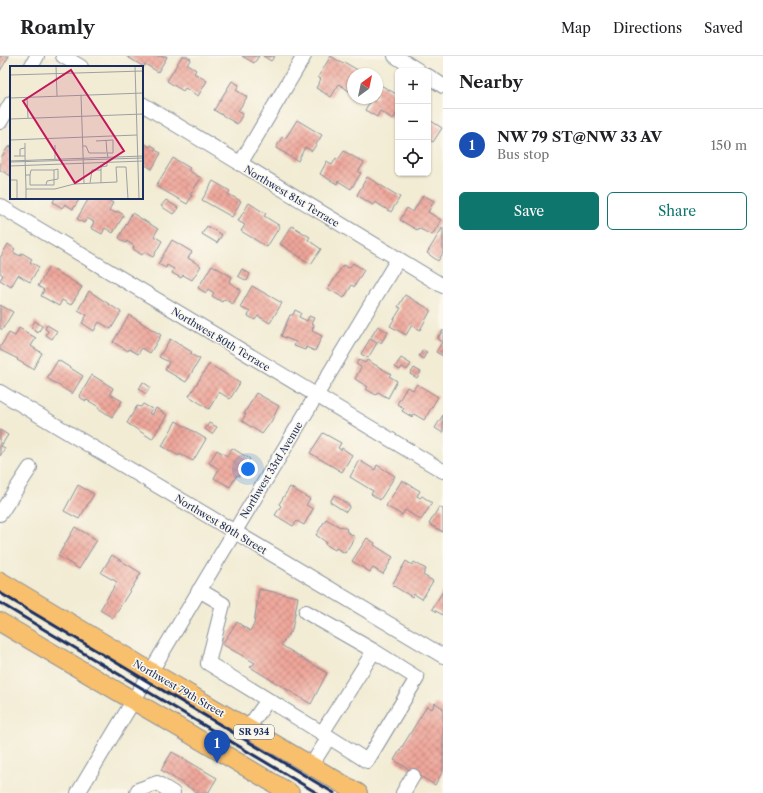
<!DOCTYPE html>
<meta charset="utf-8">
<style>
:root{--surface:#fff;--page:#f2f2f2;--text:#202124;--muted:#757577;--line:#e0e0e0;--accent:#0f766e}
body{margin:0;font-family:"Libre Caslon Text",serif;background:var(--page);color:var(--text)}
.controls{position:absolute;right:12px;top:12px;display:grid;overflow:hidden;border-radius:6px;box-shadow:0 1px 3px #0004}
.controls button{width:36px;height:36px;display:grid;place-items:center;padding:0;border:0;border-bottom:1px solid var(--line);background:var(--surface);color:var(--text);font:20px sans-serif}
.compass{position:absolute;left:347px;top:12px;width:36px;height:36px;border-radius:50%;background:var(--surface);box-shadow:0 1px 3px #0004;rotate:33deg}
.you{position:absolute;left:248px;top:413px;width:14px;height:14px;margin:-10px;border:3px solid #fff;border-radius:50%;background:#1a73e8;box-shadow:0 0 0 6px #1a73e833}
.badge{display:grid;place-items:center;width:26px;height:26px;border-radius:50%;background:var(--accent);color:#fff;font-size:13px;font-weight:700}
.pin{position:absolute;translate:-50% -33px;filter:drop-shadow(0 1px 2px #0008)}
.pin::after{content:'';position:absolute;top:21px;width:14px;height:12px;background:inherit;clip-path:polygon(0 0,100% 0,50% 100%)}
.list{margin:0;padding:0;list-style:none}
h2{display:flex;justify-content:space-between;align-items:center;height:52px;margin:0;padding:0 16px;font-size:17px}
h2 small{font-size:13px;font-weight:400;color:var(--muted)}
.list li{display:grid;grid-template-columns:26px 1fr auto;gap:12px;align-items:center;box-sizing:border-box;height:72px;padding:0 16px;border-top:1px solid var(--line)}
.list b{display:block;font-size:15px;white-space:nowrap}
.list p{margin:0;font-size:13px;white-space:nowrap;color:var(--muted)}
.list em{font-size:13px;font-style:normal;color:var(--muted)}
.actions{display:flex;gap:8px;padding:12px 16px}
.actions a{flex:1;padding:9px 0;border:1px solid var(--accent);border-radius:6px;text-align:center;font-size:14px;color:var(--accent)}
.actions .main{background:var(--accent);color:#fff}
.icon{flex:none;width:22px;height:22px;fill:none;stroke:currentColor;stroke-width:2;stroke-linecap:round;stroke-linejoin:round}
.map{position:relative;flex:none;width:443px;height:737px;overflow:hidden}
header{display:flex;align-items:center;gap:24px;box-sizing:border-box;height:56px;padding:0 20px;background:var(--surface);border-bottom:1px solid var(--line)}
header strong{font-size:19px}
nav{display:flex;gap:22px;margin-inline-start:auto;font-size:14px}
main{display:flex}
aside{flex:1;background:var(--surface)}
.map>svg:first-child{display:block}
</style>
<header>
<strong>Roamly</strong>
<nav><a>Map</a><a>Directions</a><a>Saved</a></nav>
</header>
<main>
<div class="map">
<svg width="443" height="737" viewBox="0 0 443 737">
<defs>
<pattern id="building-cross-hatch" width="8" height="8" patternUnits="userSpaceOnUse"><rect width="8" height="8" fill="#efa69a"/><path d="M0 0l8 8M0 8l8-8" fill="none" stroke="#c18881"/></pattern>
</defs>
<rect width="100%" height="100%" fill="#fbf7ec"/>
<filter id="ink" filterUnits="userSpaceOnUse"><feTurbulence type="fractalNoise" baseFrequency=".025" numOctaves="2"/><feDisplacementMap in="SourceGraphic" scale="8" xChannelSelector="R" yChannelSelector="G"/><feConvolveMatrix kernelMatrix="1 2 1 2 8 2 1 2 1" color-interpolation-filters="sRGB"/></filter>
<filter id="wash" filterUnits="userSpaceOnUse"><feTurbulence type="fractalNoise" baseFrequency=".012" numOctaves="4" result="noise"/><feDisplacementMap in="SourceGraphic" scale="16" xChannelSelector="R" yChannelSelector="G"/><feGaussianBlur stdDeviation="0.9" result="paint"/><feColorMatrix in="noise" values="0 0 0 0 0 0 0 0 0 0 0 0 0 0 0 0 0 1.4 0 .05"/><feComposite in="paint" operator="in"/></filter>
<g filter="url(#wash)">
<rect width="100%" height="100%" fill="#f2ecd4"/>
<g id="blocks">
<path fill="url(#building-cross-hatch)" d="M0 0H9L0 15Z
M126 0H166L167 1 158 16 145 8 144 11Z
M182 0H186L191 3 187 8 196 14 194 17 207 25 198 40 185 32 183 35 167 25Z
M242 0H259L254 7Z
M263 0H275L271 5Z
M331 0 343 8 344 6 361 16 359 18H353V29L349 35 339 28 331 41 316 32 321 23 318 21Z
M232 25 239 29 236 34 247 41 238 55 243 58 237 68 214 54Z
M377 27 398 39V55L393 63 380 55 377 61 365 54 371 44 368 42H377Z
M428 63 442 72 433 86 428 83Z
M297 64 322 79 312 95 305 91 298 105 276 92 282 81 285 83Z
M142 86 150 91 151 89 156 92 155 94 161 97 152 113 142 107Z
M11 89V120L0 114V108L3 103 1 102 8 91 9 92Z
M344 95 364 107 358 116 361 117 351 133 338 125 337 128 320 118 327 105 332 109 336 102 338 104Z
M173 102 190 112 188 114 201 122 190 139 192 140 187 148 156 130Z
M367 121 400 141 391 156 375 146 373 149 357 139Z
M213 125 230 135 228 138 241 145 232 161 202 144Z
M423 139 434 145 428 156 441 164 432 179 418 172 417 174 400 164 407 152 413 156Z
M55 142H80L73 153 65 148 62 152 53 146Z
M89 142 92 143 93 142H105L113 147 109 154 116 157 117 155 124 159 113 177 105 172 102 178 91 172 94 166 87 162 84 167 77 163Z
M166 144 178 152 173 158 161 150Z
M249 147 266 158 264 160 280 170 267 191 241 175 245 169 238 165Z
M132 157 158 173 154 180 162 185 153 201 144 196 142 199 133 193 134 190 127 185 126 187 119 182Z
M207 170 222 179 217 187 202 178Z
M292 170 310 181 308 184 321 193 311 208 280 188Z
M443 171V197L438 205 427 197Z
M172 184 192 196 188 202 201 210 192 224 183 219 181 222 172 217 174 213 167 209 166 212 158 208Z
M8 188 15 193 13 196 20 200 22 197 32 203 30 206 39 211 30 226 18 219 11 231 0 224 3 219 0 217V202Z
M353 207 364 214 354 231 352 229 344 242 328 233 343 209 349 212Z
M212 209 232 221 229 226 241 234 233 248 224 243 222 246 212 240 214 237 208 233 206 237 198 232Z
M49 211 82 231 71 249 62 244 59 250 41 240 44 234 38 230Z
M242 213 250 218 247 225 238 220Z
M252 230 282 247 270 267 258 260 255 264 248 260 250 256 240 251Z
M89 235 121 256 111 273 99 266 94 275 82 267 87 259 78 254Z
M405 239 431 254 420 274 412 269 406 279 390 270 401 252 398 251Z
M0 249 13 256 2 274 0 272Z
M295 254 301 257 299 261 307 265 309 260 314 262 311 268 314 269 312 275 322 280 315 295 306 291 305 294 294 290 296 286 281 280 290 259H293Z
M129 259 161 279 150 297 142 292 138 298 129 293 128 295 113 286Z
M35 265 42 270 38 277 31 272Z
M47 269 57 275 52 283 46 279 48 275 45 273Z
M378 270 388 276 381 287 371 281Z
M19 272 36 282 31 290 42 297 33 313 17 304 18 303 0 294V291L9 277 15 280Z
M443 274V300L436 296 442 286 437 283Z
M170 283 192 296 190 298 200 303 186 326 165 314 169 306 159 301Z
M370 283 377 287 368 302 361 298Z
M423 294 427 296 423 303 419 300Z
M401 302 411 308 407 314 402 311 400 314 395 311Z
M58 304 83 320 72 338 47 322Z
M359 304 365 307 367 304 391 318 389 320 397 325 388 342 378 336 376 339 366 333 368 331 355 323 361 311 356 308Z
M209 308 240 327 230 343 219 336 209 353 189 340Z
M414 312 421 316 417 322 410 318Z
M92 319 113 332 110 338 122 345 112 361 98 352 99 351 87 344 86 345 79 341Z
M143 326 150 331 146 338 139 333Z
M417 328 438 341 424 364 414 358 412 361 402 355 404 352 397 348 407 331 413 334Z
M256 337 279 350 271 366 262 378 242 365 246 358H244Z
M143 348 152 353 149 357 152 359 156 352 167 359 152 383 127 367 137 350 141 351Z
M443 359V377L435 372Z
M176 365 206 383 193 405 180 398 179 400 162 390Z
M209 367 217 371 212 378 205 373Z
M0 374 8 379 1 390 5 392 0 400Z
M323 377 341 387 338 392 341 394 342 392 352 399 342 416 310 397Z
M232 392 250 403 240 420 237 419 230 431 214 422 219 413 209 407 217 394 227 400Z
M359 404 375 414 377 409 395 420 380 444 371 438 373 435 350 421Z
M402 424 420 435 417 440 420 442 422 440 432 447 421 464 405 454 402 459 386 450Z
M78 429 94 438 79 463 64 455Z
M290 431 310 443 306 449 313 453 304 469 297 465 293 470 275 459 281 450 279 448Z
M334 439 350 450 346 456 330 446Z
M439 451 443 453V476L429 468Z
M326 463 340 471 341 470 347 473 346 475 355 481 345 497 336 492 335 494 325 488 326 486 316 479Z
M75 471 97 484 79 513 58 500Z
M367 482 375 487 374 489 393 501 383 518 373 512 370 516 352 505Z
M112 499 141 517 113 562 100 554 117 526 101 517Z
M406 505 412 509 414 506 426 513 423 519 433 525 422 543 414 538 412 541 392 529Z
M259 533 298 541 292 574 281 589 327 617 311 648 250 611 255 607 222 588 237 566 250 575 254 568Z
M443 535V559L432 553Z
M435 647 443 652V715L435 729 394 704 427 650 432 653Z
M172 696 217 722 208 737H198L161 714Z"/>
</g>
</g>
<g filter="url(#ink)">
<use href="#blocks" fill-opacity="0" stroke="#868e99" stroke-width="1"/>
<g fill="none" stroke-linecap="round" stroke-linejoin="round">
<g stroke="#868e99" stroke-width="16">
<path id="minor" d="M63 0 81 11
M395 0 419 15
M31 11 37 0
M428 20 443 30
M142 48 443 230
M0 66 11 47
M240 108 304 0
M0 150 443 415
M0 336 443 600
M0 458 30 412
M199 534 223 548 208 607 322 677
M306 556 374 595 417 622 367 705 329 681 311 710
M248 672 268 644
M329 681 322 677 374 595
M78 737 398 203
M137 737 138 734 157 727 173 737
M403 737 413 720"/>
</g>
<g stroke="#868e99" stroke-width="20">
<path id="major" d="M0 525 150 615 358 737
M0 566 290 737"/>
</g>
<use href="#minor" stroke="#fff" stroke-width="14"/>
<use href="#major" stroke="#f8bf6c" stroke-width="18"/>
<path stroke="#1b2f5e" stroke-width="3" d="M0 537 334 737
M0 547 317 737"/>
</g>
</g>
<g text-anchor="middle" stroke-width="3" stroke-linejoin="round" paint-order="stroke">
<rect fill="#fbf7ec" stroke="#5e6b89" stroke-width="1" x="234" y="669" width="40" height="14" rx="3"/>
<g font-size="9" font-weight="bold" fill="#1b2f5e">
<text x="254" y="679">SR 934</text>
</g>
<g font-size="10" fill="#1b2f5e" stroke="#fbf7ec">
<text transform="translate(292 140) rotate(31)" y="4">Northwest 81st Terrace</text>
<text transform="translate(221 283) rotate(31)" y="4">Northwest 80th Terrace</text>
<text transform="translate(271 414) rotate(-59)" y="4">Northwest 33rd Avenue</text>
<text transform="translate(221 468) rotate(31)" y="4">Northwest 80th Street</text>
<text transform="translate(179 632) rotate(30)" y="4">Northwest 79th Street</text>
</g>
</g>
<g transform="translate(10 10)">
<rect width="133" height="133" fill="#f2ecd4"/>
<path fill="none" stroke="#9ca0a5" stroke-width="1" d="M46 0 47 30M125 0 129 133M0 9 133 5M71 29 74 117M17 31 18 52M0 32 133 27M0 53 133 48M0 74 127 69M96 74 97 87M86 75 103 74V87H97L98 91M15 77V90M45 79V93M73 80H76L79 87H96M4 90H15L16 123M10 90V83L15 82M0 95 133 90M0 96 133 92M0 100 133 95M16 109H20L21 104H44V119H20V109M0 114H7V133M80 117 82 104H91M91 117V101L97 100V96M36 119 37 115 48 113V103L44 104M16 133V123H45L64 118 107 116 106 101H116L118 133"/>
<path fill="#c2185b" fill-opacity="0.15" stroke="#c2185b" stroke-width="2" d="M61 4 114 85 65 117 13 35Z"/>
<rect width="133" height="133" fill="none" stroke="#1b2f5e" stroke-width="2"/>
</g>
</svg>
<div class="controls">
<button>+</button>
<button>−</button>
<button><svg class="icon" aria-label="locate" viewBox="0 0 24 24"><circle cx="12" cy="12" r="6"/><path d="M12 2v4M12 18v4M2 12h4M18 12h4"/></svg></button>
</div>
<svg class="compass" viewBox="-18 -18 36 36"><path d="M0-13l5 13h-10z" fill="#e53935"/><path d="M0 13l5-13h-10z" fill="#757577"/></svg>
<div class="you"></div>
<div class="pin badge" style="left:217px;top:707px;background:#1a4fb4">1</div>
</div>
<aside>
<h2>Nearby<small></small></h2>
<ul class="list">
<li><span class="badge" style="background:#1a4fb4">1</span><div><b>NW 79 ST@NW 33 AV</b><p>Bus stop</p></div><em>150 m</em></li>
</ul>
<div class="actions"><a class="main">Save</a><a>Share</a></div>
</aside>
</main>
